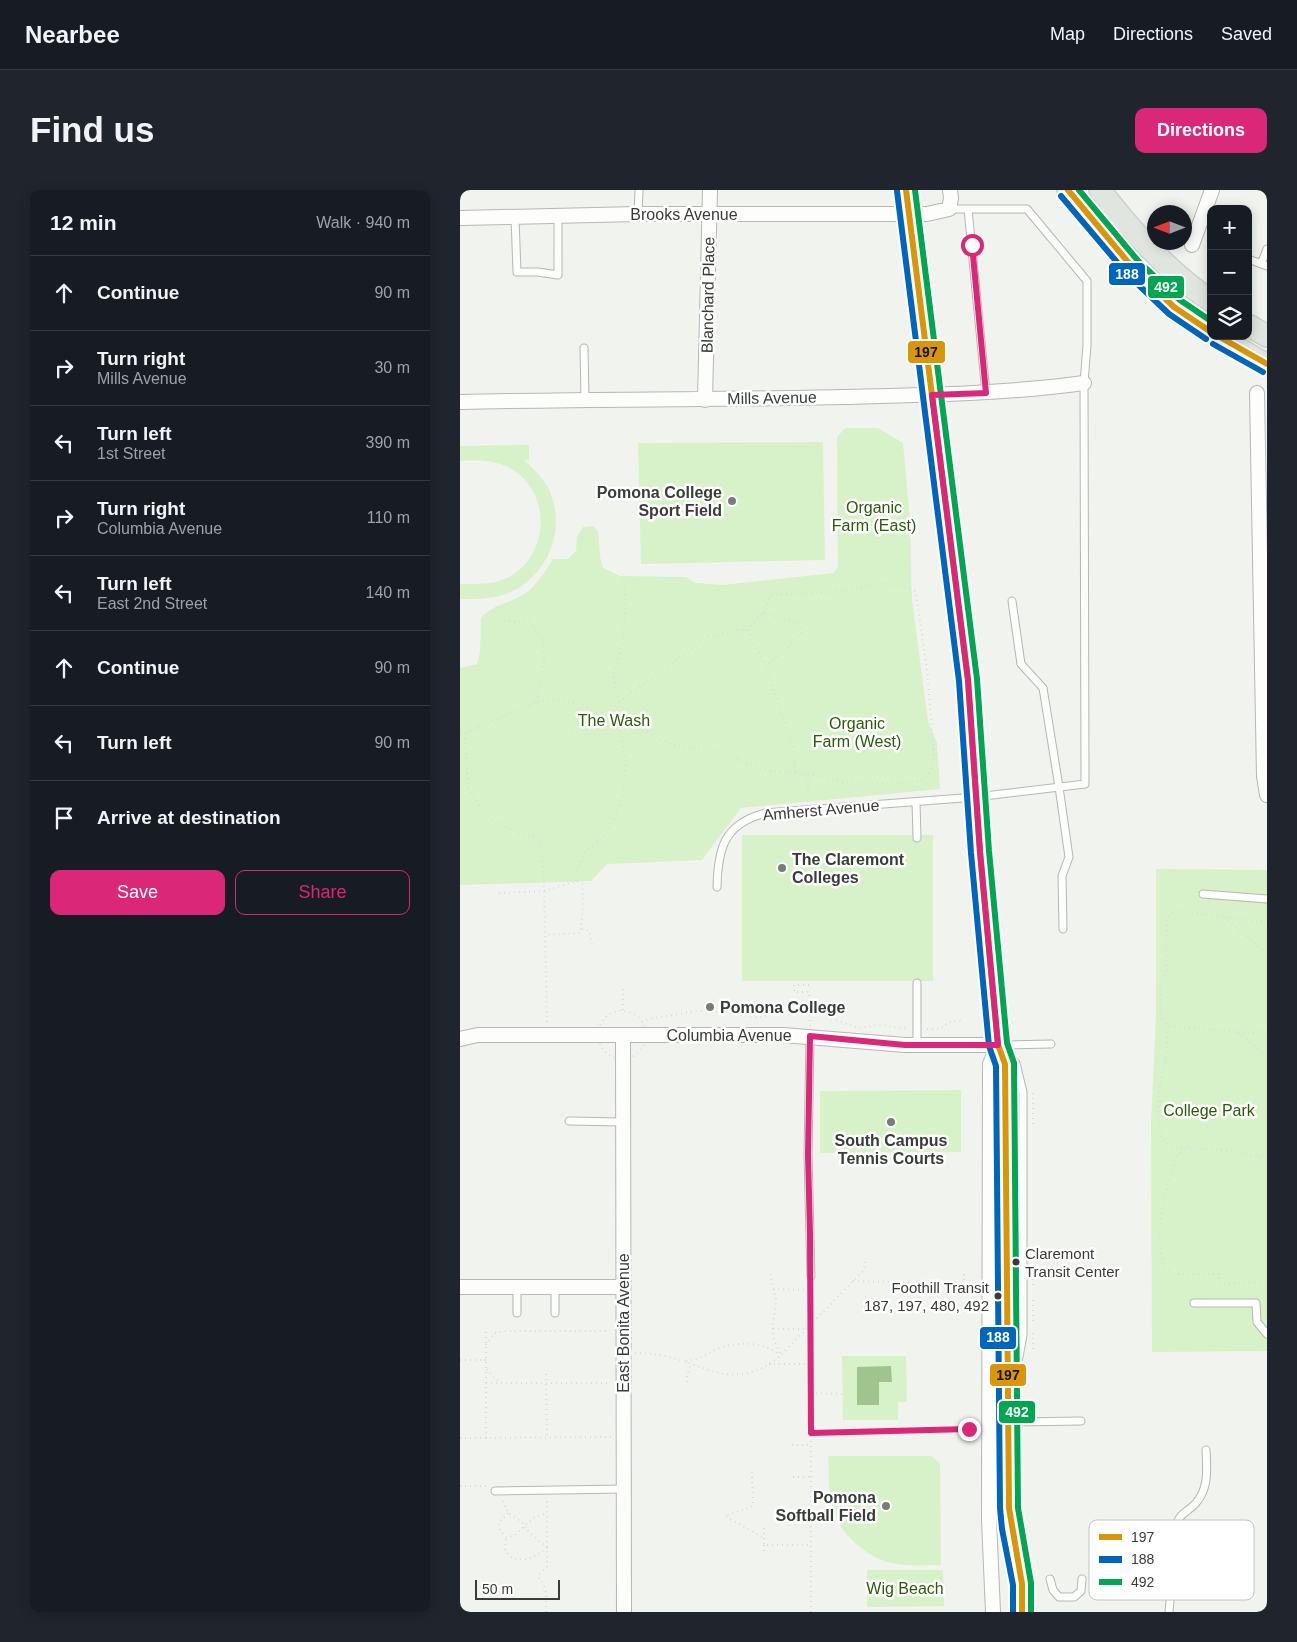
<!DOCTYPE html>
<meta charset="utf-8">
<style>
body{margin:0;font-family:Helvetica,sans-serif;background:#20242c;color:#f1f3f6}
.controls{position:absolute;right:15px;top:15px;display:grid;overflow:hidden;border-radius:10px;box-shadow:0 2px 12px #0003}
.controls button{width:45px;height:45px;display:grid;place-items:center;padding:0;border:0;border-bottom:1px solid #363941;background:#171b24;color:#f1f3f6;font:25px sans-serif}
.compass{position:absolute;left:687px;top:15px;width:45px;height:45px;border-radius:50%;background:#171b24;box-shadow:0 2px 12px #0003;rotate:270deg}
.scale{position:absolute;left:15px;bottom:12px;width:85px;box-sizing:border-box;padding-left:5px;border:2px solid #393c38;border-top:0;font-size:14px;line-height:18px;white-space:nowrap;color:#393c38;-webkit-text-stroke:4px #fff;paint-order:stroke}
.stop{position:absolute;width:15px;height:15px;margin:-11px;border:4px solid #db2777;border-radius:50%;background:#fff}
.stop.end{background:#db2777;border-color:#fff;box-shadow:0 1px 5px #0008}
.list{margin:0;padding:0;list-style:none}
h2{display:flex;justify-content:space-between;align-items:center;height:65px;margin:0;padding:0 20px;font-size:21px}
h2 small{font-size:16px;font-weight:400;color:#9ea1a6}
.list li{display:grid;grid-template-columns:32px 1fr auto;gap:15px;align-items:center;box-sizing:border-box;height:75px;padding:0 20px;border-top:1px solid #363941}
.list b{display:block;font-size:19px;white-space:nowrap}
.list p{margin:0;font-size:16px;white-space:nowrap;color:#9ea1a6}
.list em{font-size:16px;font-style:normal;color:#9ea1a6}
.actions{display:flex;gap:10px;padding:15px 20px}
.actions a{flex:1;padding:11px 0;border:1px solid #db2777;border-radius:10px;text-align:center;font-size:18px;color:#db2777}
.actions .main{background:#db2777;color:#fff}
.icon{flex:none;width:28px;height:28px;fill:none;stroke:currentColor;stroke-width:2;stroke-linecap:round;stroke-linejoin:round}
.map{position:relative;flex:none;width:807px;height:1422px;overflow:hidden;border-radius:10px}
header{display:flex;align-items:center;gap:30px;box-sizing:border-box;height:70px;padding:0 25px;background:#171b24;border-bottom:1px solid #363941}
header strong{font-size:24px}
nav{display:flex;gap:28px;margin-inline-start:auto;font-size:18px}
.intro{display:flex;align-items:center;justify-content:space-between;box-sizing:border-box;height:120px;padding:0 30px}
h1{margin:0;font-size:35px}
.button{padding:12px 22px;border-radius:10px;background:#db2777;color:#fff;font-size:18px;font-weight:700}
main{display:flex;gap:30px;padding:0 30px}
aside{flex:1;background:#171b24;border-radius:10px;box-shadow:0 2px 12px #0003}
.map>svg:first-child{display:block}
.green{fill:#d7f2c9}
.water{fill:#a0c48d}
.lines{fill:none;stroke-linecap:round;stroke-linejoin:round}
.lane-casing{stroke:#b5b8b4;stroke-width:9}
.street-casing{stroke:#b5b8b4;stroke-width:16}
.secondary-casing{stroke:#b5b8b4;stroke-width:21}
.primary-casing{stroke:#ced0cd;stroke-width:24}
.path{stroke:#dbdcda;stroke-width:2;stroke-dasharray:1 4;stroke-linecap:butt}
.lane{stroke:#fdfdfc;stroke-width:7}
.street{stroke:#fdfdfc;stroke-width:14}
.secondary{stroke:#eff0ee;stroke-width:19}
.primary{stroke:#e1e5df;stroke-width:21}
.bus-1-casing{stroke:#fff;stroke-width:10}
.bus-2-casing{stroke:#fff;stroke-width:10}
.bus-3-casing{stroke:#fff;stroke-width:10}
.bus-1{stroke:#da9608;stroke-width:6}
.bus-2{stroke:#0065bd;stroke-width:6}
.bus-3{stroke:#00a651;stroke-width:6}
.route{stroke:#db2777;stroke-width:6}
.poi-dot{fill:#797c78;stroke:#fff;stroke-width:2}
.bus-dot{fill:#393c38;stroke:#fff;stroke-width:2}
.labels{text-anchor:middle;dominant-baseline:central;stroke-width:5;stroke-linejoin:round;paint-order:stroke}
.bus-label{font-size:15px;fill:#393c38;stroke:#fff;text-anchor:start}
.street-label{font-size:16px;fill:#393c38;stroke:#fff}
.poi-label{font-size:16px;font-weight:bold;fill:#393c38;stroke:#fff;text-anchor:end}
.park-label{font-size:16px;fill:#2c5a09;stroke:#fff}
.key{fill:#fff;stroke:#c4c4c3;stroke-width:1}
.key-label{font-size:14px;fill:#393c38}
.line-badge{stroke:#fff;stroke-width:2}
.badge-label{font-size:14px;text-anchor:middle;font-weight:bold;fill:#fff}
.pale-badge-label{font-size:14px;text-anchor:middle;font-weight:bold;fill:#111}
</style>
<header>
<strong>Nearbee</strong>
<nav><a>Map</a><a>Directions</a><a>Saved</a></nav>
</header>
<div class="intro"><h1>Find us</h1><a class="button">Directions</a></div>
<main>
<aside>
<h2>12 min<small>Walk · 940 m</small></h2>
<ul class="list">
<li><svg class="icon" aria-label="ahead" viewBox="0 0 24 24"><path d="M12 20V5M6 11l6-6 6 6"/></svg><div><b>Continue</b></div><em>90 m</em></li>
<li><svg class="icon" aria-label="right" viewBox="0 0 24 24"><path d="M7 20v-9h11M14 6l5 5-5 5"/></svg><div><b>Turn right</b><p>Mills Avenue</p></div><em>30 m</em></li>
<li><svg class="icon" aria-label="left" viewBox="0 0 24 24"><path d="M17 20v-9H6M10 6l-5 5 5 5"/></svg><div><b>Turn left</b><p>1st Street</p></div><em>390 m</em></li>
<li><svg class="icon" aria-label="right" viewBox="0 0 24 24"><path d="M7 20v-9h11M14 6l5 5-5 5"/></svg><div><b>Turn right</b><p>Columbia Avenue</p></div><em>110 m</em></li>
<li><svg class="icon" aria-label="left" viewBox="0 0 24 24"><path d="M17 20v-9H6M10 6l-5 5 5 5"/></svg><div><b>Turn left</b><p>East 2nd Street</p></div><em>140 m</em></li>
<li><svg class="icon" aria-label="ahead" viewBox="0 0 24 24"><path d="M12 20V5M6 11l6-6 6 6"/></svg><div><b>Continue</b></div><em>90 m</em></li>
<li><svg class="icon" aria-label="left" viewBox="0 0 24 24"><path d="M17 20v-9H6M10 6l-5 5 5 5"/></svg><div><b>Turn left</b></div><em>90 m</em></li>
<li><svg class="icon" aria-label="arrive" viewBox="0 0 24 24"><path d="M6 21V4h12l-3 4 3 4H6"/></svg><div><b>Arrive at destination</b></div></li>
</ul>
<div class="actions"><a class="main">Save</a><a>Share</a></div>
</aside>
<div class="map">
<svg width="807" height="1422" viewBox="0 0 807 1422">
<rect width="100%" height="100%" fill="#f0f3ee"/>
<path class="green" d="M385 238H418L443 253 450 329 452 410 468 531 477 553 480 599 281 618 242 670 147 674 131 691 0 695V478L17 474 20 462 21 428C31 416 45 414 59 407 75 399 84 383 93 369H108L116 361 117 347 123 337 133 336 138 341 140 367 143 378 160 386 226 387 235 393 263 395 374 383 378 376 377 247Z
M363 252 365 370 181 374 178 253Z
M69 255V270H64C73 278 81 286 87 296 109 337 88 388 46 404 31 409 15 409 0 409V394C17 394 33 395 49 387 88 366 92 307 55 281 38 270 20 270 0 271V256Z
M282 645H473V791H282Z
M696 679 807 680V1161L692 1162 691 934 696 827Z
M501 900V962L360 963V901Z
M382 1166H446L447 1212H438V1230H383Z
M368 1266H471L480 1273 481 1375C463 1375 444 1377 427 1372 398 1362 373 1336 370 1305 368 1292 369 1279 368 1266Z
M407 1380H483L484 1416 407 1417Z"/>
<path class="water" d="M431 1176 432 1192H419V1215H397V1177Z"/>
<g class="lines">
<g class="lane-casing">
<path id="lane" d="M489 19H508L526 203
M178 24 179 0
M55 27 57 82H78L98 85V26
M788 69 807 76
M801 74 807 59
M124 158 125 209
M552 411 561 474 583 498 599 597 609 667 602 686 603 739
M456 612 457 648
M257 697C258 658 264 634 305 623L516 607 625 594 624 193 627 155V91L567 19H508
M743 704 807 709
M457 793V855
M350 846 348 965 351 1086
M539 855 591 854
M545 864 556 873 563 902V1145L559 1167 552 1188
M109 931 162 932
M734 1113H796L797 1132 807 1144
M57 1123V1097
M95 1123V1097
M549 1232 621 1231
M35 1301 164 1299
M590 1389 593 1400 599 1407H614L621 1401 622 1389
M709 1422 717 1333C721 1322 728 1322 736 1313 749 1298 747 1279 746 1260"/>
</g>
<g class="street-casing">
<path id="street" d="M0 28 178 24H467L489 19 491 8 490 0
M732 55 752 0
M797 203 804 586 807 605
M245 210 250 0
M0 212C127 209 255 210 382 207 464 205 543 204 624 193
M163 845 164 1422
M0 849 18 845H323L445 855H538
M538 855 545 874 549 1318 551 1337 562 1394V1422
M0 1097H162
M533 1422 529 1330 530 874 538 855"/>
</g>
<g class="secondary-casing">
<path id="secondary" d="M446 0 508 490 520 662 538 855"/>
</g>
<g class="primary-casing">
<path id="primary" d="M608 0 673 78 714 117 751 142
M640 0C672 42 707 81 751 111
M788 135 807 146
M758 146 798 170 807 174"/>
</g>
<path class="path" d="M303 423 311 405 372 402 424 393 444 396 454 400 456 403 467 480 474 565 471 581 463 590 444 593 395 594 348 584
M44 431 71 432 83 451 84 474 76 512
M287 440 303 423 339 434 342 439 341 445 306 476
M159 512 248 447 278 440H287L306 476 334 563 335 582
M0 541 5 543 76 512 91 510 118 513 141 524 157 528 213 555 255 561 310 581 348 584V612
M5 543 8 598 26 626 60 644 80 649 84 692 87 833
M112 544 127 537 141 524
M116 691V682L126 661 140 651 154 630 163 603 166 571 157 528 159 512 153 487 162 455 166 416 163 384
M39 703 85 701 116 691 122 694C124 699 122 739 120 743L86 745
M764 727 802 759 807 765
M807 733 722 721 712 723 707 730 706 781 700 798 701 827 708 836 778 842 800 861 807 872
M122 739 129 741 132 754
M349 795H334V802H349L350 836
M163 799V821
M138 845a24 24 0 1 1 48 0a24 24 0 1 1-48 0Z
M182 832 189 829 236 821 265 822 294 827H305L312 824 325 814 336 811 342 813 354 822 398 838 420 835 449 839
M708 837 706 866 699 899 698 926 702 949 713 957 775 961 798 967 807 971
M467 839H480L489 832 504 830
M778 842 797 843 807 838
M573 934V903
M729 957 715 967C706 1004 692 1042 705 1078L716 1084H759L760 1094 807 1092
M798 967 807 964
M573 1079V1099
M311 1084C311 1093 315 1101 316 1111 316 1117 314 1124 313 1131 311 1143 315 1154 321 1165
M393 1091 504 1094V1085H508
M351 1096V1422
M313 1099 351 1100
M573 1131V1106
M313 1139H345
M26 1142V1248
M573 1143V1163
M26 1155 35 1143 45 1141H150
M175 1163C190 1163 205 1165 220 1170 246 1178 267 1191 295 1181 305 1178 313 1171 321 1165L404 1080 406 1069
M0 1170H26
M226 1171C241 1169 247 1163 259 1158 279 1151 304 1152 320 1165
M309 1174H351
M27 1179 34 1188 42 1192
M86 1184 87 1247
M227 1192V1186L231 1173
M26 1193H151
M351 1203 382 1204
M351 1243 509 1239
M0 1248 151 1247
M332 1255H351
M292 1282 293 1316 265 1326 304 1348
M333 1287H351
M0 1296H27
M43 1311 48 1323 63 1333 67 1340 87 1358C74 1367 69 1371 53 1369L45 1361 46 1347
M331 1321H351
M48 1323 39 1332 40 1341 46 1347 54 1346 73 1328 87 1323
M304 1338V1355H350
M304 1355V1362
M86 1422C86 1409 88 1398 79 1388V1384L87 1377V1308"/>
<use href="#lane" class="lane"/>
<use href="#street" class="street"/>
<use href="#secondary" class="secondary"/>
<use href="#primary" class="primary"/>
<g class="bus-1-casing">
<path id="bus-1" d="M446 0 508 490 520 662 538 855 545 874 549 1318 562 1394V1422
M608 0 673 78 714 117 751 142
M758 146 807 174"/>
</g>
<g class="bus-2-casing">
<path id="bus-2" d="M437 1 499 491 511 663 529 856 536 876 540 1318 542 1339 553 1395V1422
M601 6 667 84 709 124 746 149
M753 154 803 182"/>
</g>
<g class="bus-3-casing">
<path id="bus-3" d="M455 0 517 489 529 661 547 853 554 873 558 1318 571 1393V1422
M619 0 679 72 720 110 751 131"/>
</g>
<use href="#bus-1" class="bus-1"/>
<use href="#bus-2" class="bus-2"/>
<use href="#bus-3" class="bus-3"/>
</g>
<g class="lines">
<path class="route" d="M509 1239 351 1243 350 1044 348 965 350 846 445 855H538L520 662 508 490 472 205 526 203 512 55"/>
</g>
<g class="poi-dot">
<circle cx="272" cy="311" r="5"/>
<circle cx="322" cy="678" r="5"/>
<circle cx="250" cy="817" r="5"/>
<circle cx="431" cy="932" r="5"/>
<circle cx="426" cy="1316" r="5"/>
</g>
<g class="bus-dot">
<circle cx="556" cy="1072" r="4.5"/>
<circle cx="538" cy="1106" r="4.5"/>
</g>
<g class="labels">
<g class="bus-label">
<text x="565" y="1063">Claremont<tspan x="565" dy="18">Transit Center</tspan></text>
<text x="529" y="1097" text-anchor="end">Foothill Transit<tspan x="529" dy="18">187, 197, 480, 492</tspan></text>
</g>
<g class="street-label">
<text x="224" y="24">Brooks Avenue</text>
<text transform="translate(248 105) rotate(-89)">Blanchard Place</text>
<text transform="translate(312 208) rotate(-1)">Mills Avenue</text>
<text transform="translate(361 620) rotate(-5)">Amherst Avenue</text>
<text x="269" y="845">Columbia Avenue</text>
<text transform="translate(163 1133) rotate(-90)">East Bonita Avenue</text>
</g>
<g class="poi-label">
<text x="262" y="302">Pomona College<tspan x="262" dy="18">Sport Field</tspan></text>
<text x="332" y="669" text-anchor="start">The Claremont<tspan x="332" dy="18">Colleges</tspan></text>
<text x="260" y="817" text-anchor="start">Pomona College</text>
<text x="431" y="950" text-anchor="middle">South Campus<tspan x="431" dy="18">Tennis Courts</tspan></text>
<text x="416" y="1307">Pomona<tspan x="416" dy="18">Softball Field</tspan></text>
</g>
<g class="park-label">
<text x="414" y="317">Organic<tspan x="414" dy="18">Farm (East)</tspan></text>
<text x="154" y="530">The Wash</text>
<text x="397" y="533">Organic<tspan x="397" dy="18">Farm (West)</tspan></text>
<text x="749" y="920">College Park</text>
<text x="445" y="1398">Wig Beach</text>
</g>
</g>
<rect x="629" y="1330" width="165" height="80" rx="8" class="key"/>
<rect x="639" y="1344" width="23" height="6" fill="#da9608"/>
<rect x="639" y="1366" width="23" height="7" fill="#0065bd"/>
<rect x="639" y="1389" width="23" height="6" fill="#00a651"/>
<g class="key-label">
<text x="671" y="1352">197</text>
<text x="671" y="1374">188</text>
<text x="671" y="1397">492</text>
</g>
<g class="line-badge">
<rect x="648" y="72" width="38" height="24" rx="5" fill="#0065bd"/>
<rect x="687" y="85" width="38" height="24" rx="5" fill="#00a651"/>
<rect x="447" y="150" width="39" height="24" rx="5" fill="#da9608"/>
<rect x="519" y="1136" width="38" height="24" rx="5" fill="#0065bd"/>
<rect x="529" y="1173" width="38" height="24" rx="5" fill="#da9608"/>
<rect x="538" y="1210" width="38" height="24" rx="5" fill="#00a651"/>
</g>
<g class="badge-label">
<text x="667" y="89">188</text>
<text x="706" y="102">492</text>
<text x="538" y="1152">188</text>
<text x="557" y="1227">492</text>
</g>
<g class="pale-badge-label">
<text x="466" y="167">197</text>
<text x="548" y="1190">197</text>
</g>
</svg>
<div class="controls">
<button>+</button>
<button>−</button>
<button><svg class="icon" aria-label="layers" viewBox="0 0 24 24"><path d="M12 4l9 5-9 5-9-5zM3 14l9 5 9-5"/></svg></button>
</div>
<svg class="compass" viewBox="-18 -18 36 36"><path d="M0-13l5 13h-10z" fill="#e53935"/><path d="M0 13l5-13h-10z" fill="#9ea1a6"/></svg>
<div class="scale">50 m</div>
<div class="stop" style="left:512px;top:55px"></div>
<div class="stop end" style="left:509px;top:1239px"></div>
</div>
</main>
